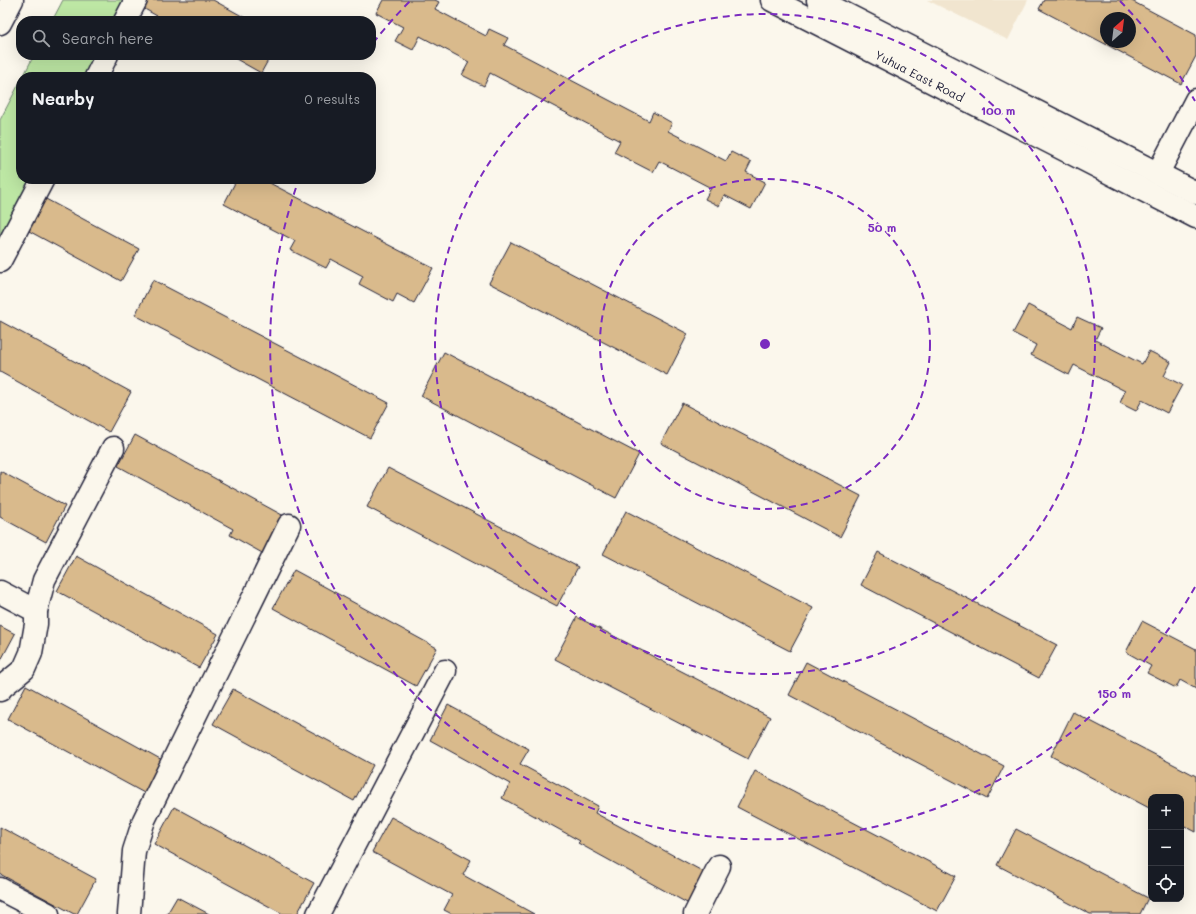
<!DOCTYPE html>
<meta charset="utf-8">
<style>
body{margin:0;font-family:Mali,sans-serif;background:#242831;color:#f1f3f6}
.controls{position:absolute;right:12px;bottom:12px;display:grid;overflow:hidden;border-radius:8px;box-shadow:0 4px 16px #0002}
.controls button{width:36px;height:36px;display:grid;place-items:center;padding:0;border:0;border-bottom:1px solid #363941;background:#171b24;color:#f1f3f6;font:20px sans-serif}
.compass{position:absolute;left:1100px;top:12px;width:36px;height:36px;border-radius:50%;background:#171b24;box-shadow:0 4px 16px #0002;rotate:28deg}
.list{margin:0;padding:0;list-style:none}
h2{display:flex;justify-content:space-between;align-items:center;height:52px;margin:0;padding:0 16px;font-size:17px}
h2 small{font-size:13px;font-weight:400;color:#9ea1a6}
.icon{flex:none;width:22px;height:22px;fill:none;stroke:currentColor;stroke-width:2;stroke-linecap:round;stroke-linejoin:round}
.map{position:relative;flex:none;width:1196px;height:914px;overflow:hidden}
.search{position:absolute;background:#171b24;box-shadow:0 4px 16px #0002;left:16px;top:16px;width:360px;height:44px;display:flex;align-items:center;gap:10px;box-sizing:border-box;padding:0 14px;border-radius:16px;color:#9ea1a6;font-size:15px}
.panel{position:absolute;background:#171b24;box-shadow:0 4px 16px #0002;left:16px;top:72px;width:360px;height:112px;border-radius:16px}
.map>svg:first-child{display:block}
.built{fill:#f1e5cf}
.green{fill:#bde7a4;stroke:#708470}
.building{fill:#d9ba8c;stroke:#22223b;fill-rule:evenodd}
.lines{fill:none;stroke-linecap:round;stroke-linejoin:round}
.minor-casing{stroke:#22223b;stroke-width:25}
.minor{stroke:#fbf7ec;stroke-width:22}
.ring{fill:none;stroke:#7b2cbf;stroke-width:2;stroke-dasharray:7 5}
.labels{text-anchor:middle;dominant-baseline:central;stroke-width:3;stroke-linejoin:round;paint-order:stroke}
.street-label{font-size:12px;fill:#22223b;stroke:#fbf7ec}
.centre{fill:#7b2cbf;stroke:#fbf7ec;stroke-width:2}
.ring-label{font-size:12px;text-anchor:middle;font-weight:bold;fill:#7b2cbf;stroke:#fbf7ec;stroke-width:3;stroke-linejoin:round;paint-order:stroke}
</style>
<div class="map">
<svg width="1196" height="914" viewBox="0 0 1196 914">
<rect width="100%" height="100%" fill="#fbf7ec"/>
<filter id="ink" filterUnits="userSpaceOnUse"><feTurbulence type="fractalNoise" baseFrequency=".025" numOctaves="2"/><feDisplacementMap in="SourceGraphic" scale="8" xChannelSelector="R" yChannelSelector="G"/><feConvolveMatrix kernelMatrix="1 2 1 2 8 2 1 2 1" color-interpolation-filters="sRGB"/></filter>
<g filter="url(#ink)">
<path class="built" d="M927 0H1028L1008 40Z"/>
<path class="green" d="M63 0H127L116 21H52Z
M34 55H98L87 77H23Z
M21 80V179H34L0 245V120Z"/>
<path class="building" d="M145 0H213L251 21H166L141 7Z
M383 0H435L439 2 435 9 486 36 489 29 508 38 504 45 649 121 653 112 672 123 668 131 726 161 731 152 751 162 746 172 765 182 751 209 724 195 719 206 705 199 711 188 659 161 653 172 614 152 620 141 490 73 484 86 462 75 469 62 420 36 413 50 395 41 403 27 376 13Z
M1044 0H1130L1196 35V56L1181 84 1039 9ZM1106 18H1130V42H1106Z
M229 55H271L261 73Z
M237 179H262L433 268 414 303 397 294 393 302 359 284 363 276 331 259 326 268 290 250 295 241 224 204Z
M44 198 139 249 121 281 27 230Z
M511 242 688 334 667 375 489 283Z
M153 280 389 403 370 438 135 315Z
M1028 305 1072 328 1077 317 1101 328 1095 340 1142 364 1149 351 1171 362 1164 376 1182 385 1167 413 1142 400 1136 411 1120 403 1125 391 1074 365 1069 375 1031 355 1036 345 1013 333Z
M0 321 131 392 109 432 0 372Z
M444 352 639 454 616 498 421 396Z
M682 403 861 496 840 537 661 443Z
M135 435 284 516 264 554 230 535 233 529 118 466Z
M388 468 578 567 557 606 367 507Z
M0 471 65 506 46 542 0 517Z
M626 511 813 608 790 651 603 554Z
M878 552 1057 645 1039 678 861 585Z
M76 556 218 634 199 668 57 591Z
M294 570 437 648 416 686 273 608Z
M577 617 770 717 748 759 555 659Z
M1142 621 1196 649V689L1180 680 1176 688 1147 673 1151 666 1126 652Z
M0 626 15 634 0 662Z
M806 662 1004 766 987 799 789 695Z
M26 685 164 761 146 794 8 719Z
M233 689 373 765 354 801 213 724Z
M448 705 529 749 520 764 598 806 595 813 715 878 698 909 578 843 580 841 502 798 510 784 430 740Z
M1073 712 1196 776V832L1181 824V797H1151V809L1051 756Z
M755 771 956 876 937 911 737 807Z
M174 807 314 883 297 914H283L154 844Z
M391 817 471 860 463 875 534 914H452L444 910 452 895 372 852Z
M0 827 96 879 77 914H74L0 874Z
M1016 829 1148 898 1140 914H1090L997 865Z
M177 897 209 914H167Z"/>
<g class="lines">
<g class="minor-casing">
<g id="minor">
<path id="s1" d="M772 0 1196 217"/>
<path d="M818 0 1196 193"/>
<path d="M125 21 136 0"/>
<path d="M0 23 12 0"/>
<path d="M96 77 107 55"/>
<path d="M1158 173 1196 100"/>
<path d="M0 261 43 179"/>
<path d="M0 592 36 611"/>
<path d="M0 690 2 687 24 669 31 653 36 624V611L44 580 113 448"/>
<path d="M0 889 48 914"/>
<path d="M129 914 134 851 144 820 289 525"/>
<path d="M318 914 445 671"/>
<path d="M695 914 719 866"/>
</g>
</g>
<use href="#minor" class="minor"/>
</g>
</g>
<g class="ring">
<circle cx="765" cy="344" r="165"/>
<circle cx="765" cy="344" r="330"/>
<path d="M1195 587A494 494 0 0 1 299 179M373 43A494 494 0 0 1 410 1M1120 1A494 494 0 0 1 1195 101"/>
</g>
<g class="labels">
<g class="street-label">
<text stroke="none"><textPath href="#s1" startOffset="166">Yuhua East Road</textPath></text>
</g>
</g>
<circle cx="765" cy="344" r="6" class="centre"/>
<g class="ring-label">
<text x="998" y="115">100 m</text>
<text x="882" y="232">50 m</text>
<text x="1114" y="698">150 m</text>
</g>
</svg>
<div class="controls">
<button>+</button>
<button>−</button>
<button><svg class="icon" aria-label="locate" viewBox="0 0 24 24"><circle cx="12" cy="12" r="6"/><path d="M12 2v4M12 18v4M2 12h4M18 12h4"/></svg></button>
</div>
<svg class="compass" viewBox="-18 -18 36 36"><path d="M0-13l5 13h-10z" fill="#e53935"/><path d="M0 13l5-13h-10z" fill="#9ea1a6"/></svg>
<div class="search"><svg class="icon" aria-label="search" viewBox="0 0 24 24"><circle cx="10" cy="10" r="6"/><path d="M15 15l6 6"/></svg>Search here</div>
<section class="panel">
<h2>Nearby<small>0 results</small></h2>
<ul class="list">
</ul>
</section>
</div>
